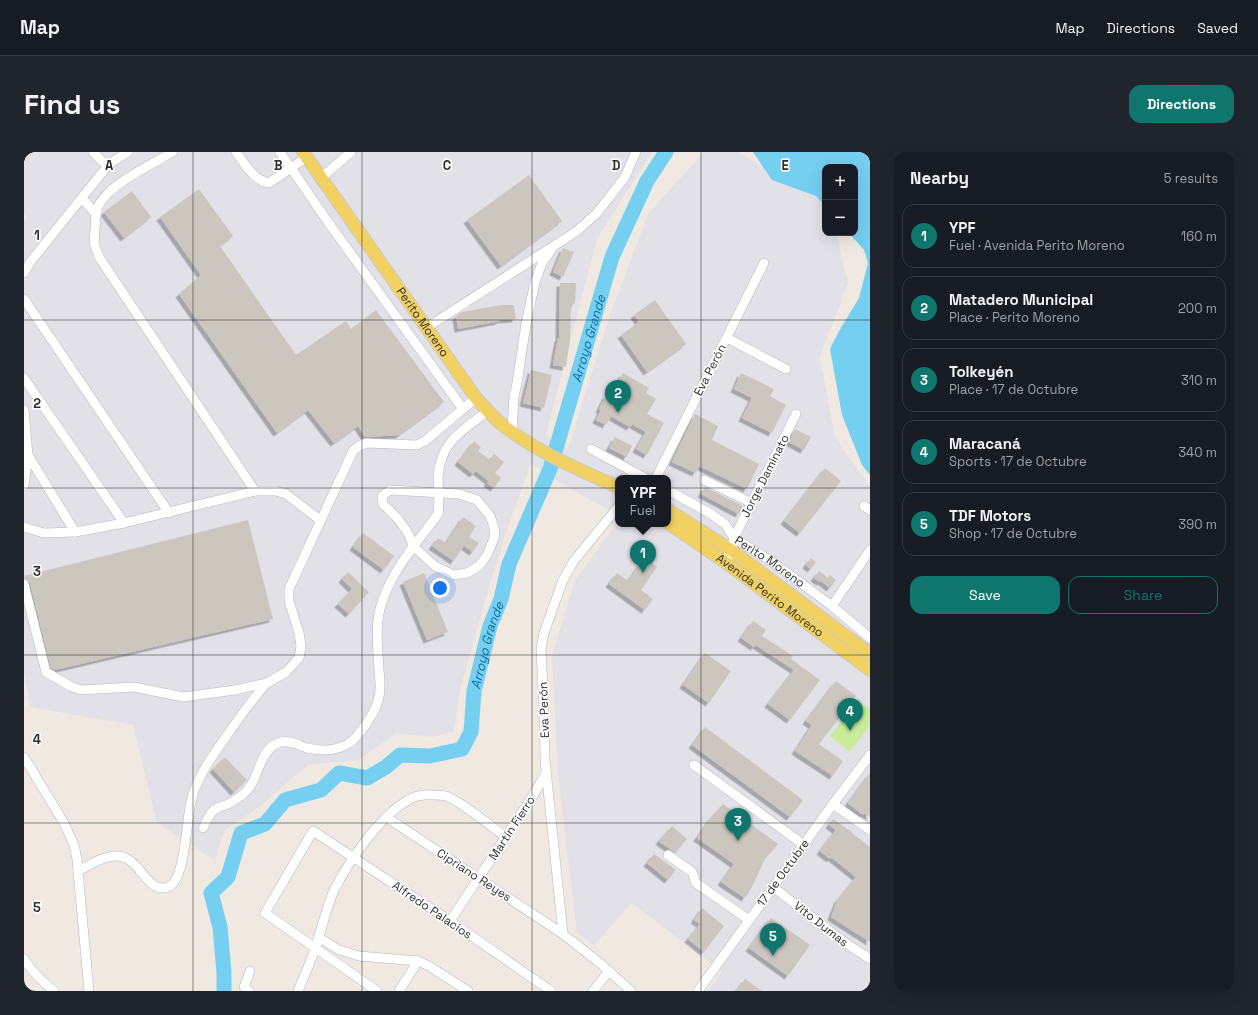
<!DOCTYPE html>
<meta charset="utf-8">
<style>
body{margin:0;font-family:"Space Grotesk",sans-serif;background:#20242c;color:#f1f3f6}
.controls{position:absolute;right:12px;top:12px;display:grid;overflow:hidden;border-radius:8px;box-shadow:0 4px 16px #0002}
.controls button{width:36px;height:36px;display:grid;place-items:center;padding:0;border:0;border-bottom:1px solid #363941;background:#171b24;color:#f1f3f6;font:20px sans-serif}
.you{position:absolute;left:416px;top:436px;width:14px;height:14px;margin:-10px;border:3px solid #fff;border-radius:50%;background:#1a73e8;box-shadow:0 0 0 6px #1a73e833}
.badge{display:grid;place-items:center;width:26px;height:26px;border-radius:50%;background:#0f766e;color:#fff;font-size:13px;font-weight:700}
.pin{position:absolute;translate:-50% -33px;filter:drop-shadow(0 1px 2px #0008)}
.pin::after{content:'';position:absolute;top:21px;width:14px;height:12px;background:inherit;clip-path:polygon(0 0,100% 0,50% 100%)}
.popup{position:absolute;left:591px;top:323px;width:56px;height:52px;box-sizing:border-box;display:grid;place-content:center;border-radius:8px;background:#171b24;filter:drop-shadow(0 1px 3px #0005);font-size:13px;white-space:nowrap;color:#9ea1a6}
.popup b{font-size:15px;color:#f1f3f6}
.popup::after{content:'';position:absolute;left:50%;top:100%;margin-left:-8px;border:8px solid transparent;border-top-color:#171b24}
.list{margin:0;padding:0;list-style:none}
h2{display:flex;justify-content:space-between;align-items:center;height:52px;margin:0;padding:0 16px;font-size:17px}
h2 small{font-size:13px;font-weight:400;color:#9ea1a6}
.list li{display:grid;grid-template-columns:26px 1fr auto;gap:12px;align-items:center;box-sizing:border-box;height:64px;margin:0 8px 8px;padding:0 8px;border:1px solid #363941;border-radius:12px}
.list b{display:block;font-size:15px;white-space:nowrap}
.list p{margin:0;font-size:13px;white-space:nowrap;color:#9ea1a6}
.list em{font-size:13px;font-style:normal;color:#9ea1a6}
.actions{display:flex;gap:8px;padding:12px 16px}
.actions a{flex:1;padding:9px 0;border:1px solid #0f766e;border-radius:12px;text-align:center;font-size:14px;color:#0f766e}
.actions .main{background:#0f766e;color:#fff}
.map{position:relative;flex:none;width:846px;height:839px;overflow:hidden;border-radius:12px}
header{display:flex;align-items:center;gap:24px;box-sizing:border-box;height:56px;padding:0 20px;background:#171b24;border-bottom:1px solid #363941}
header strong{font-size:19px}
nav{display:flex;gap:22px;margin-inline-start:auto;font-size:14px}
.intro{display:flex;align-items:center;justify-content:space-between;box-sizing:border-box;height:96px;padding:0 24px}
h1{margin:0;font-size:28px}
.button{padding:10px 18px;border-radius:12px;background:#0f766e;color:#fff;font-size:14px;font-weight:700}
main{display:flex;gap:24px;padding:0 24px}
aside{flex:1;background:#171b24;border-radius:12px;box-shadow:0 4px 16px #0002}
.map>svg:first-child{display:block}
.industrial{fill:#e3e1e8}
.pitch{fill:#c9ec9a}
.water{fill:#75cff0}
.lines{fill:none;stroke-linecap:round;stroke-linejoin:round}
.river{stroke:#75cff0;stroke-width:15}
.building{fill:#cbc7bf;filter:url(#shadow)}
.minor-casing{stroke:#b4b7c1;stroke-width:10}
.major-casing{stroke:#c9c9c9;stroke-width:14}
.minor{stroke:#fff;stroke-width:9}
.major{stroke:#f2d163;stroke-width:12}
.grid{fill:none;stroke:#2e2e2e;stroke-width:1;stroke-opacity:0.55}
.labels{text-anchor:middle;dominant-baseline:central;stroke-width:3;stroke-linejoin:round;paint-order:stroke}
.street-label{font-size:12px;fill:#2e2e2e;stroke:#fff}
.water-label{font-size:13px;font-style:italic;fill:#0d6fa3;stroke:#fff}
.grid-label{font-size:13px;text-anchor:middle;font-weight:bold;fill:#2e2e2e;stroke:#fff;stroke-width:3;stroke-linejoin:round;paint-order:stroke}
</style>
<header>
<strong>Map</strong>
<nav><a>Map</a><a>Directions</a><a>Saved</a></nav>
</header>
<div class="intro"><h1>Find us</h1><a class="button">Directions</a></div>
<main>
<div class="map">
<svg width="846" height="839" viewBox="0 0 846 839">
<defs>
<filter id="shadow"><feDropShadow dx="-3.5" dy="3.5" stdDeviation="0" flood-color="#0004"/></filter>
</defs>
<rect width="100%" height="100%" fill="#efe9e1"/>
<path class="industrial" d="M0 0H628L573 87 522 282 544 297 586 163 624 62 680 0H714L801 51V81H812L824 131 796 205 811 285 846 335V839H684L698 820 608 751 570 793 553 781 534 623 528 504 551 428 594 369V372H644V326H594V363L538 332 507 311 483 377 462 445 436 538 430 579 409 585 373 581 334 608 284 613 236 654 200 679 191 708 133 671 109 573 6 555 0 520V70L3 65 0 60Z"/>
<path class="pitch" d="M834 548 846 557V573L826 600 806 584Z"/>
<path class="water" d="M729 0H846V323L838 313 818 263 806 197 815 179 835 146 844 111 840 98 825 81H831V15H801V54L792 44 748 28Z"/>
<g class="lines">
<path class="river" id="s1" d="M200 839V821L196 775 187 741 204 725 217 681 241 672 261 648 297 638 315 621 343 626 362 615 376 603 406 604 438 597 447 580 450 539 466 474 477 447 485 412 526 317 588 105 623 29 642 0"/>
</g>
<path class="building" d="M505 23 538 69 477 114 443 68Z
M175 37 209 84 196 94 272 203 322 169 327 177 352 158 420 250 375 283 341 285 334 274 310 291 284 258 253 281 155 142 177 123 136 65Z
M108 39 127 65 100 86 80 60Z
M539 96 550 100 539 125 529 120Z
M536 131H552L551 152H547L546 188 542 215 529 213 534 186H535Z
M631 148 662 192 623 220 597 183 615 170 610 163Z
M477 153H490L492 167 475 168 476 169 434 177 432 164 438 160Z
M507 218 528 223 520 256 499 251Z
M599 221 625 236 622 241 632 247 623 262 640 271 623 303 612 297 622 280 608 272 606 275 587 264 582 273 572 268 577 258 575 257 582 243 589 247 597 233 593 231Z
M717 221 750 237 746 244 762 253 748 281 718 266 728 246 710 237Z
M671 262 694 274 688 288 735 312 723 337 675 314 672 321 648 310Z
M771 277 787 285 780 298 765 290Z
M591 285 608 294 603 305 585 296Z
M450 289 457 295 454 299 466 308 470 302 480 310 471 321 477 326 470 336 463 331 465 329 452 319 449 322 434 310Z
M801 316 817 329 776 381 760 369Z
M681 335 719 354 715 362 677 342Z
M439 365 452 374 445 385 455 391 449 400 440 394 430 409 408 394 414 386 422 391Z
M224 368 249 467 31 518 27 516 6 431 0 424Z
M339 381 370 404 360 418 329 395Z
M620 406 633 415 617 438 629 447 621 458 585 432 593 421 604 429Z
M787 406 792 410 787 417 782 413Z
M795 419 804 426 806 423 812 428 806 436 797 429 796 430 790 426Z
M324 420 345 440 325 462 314 452 328 437 318 427Z
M400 421 424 480 403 488 379 430Z
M729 469 742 478 738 484 769 504 767 507 796 528 766 568 744 552 770 518 732 493 730 495 717 486Z
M681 501 707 519 685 551 659 533Z
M812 529 832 544 795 592 819 609 809 624 771 599 788 573 782 569Z
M681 575 779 648 766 665 668 593Z
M201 605 223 628 210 640 189 617Z
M846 621V665L840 661 839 663 824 651Z
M699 652 754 692 741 707 727 737 721 746 697 730 710 712 673 686 685 668Z
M809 667 828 680V681L846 695V790L807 765 813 749 832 725 807 705 806 707 796 699 812 678 805 673Z
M648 674 663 687 651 701 635 689Z
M630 702 652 718 644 728 623 711Z
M678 756 700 774 680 800 664 787 676 772 670 768Z
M747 766 786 793 764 824 725 796Z
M721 827 738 839H712Z"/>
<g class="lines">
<g class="minor-casing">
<g id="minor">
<path d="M69 0 78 9 85 12 104 0"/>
<path d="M212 0C221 12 229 28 245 31L283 5"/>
<path d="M256 0 304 70 439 257"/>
<path d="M297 26 327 0"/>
<path d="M58 46 72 62 70 91 75 105 231 339"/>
<path d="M72 62C75 36 127 13 149 0"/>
<path d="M0 121 7 109 85 12"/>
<path d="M0 147 145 361"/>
<path d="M402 176 553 79 573 61 601 25 612 0"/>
<path d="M703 186 762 217"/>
<path d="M0 226 100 371"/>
<path d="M0 258 4 303 0 334"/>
<path d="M488 280 490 244 493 231 502 172 511 130 518 111 527 98"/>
<path d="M567 297 621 326"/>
<path d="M4 303 51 380"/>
<path d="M632 326 740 111"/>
<path d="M680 328 728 351"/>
<path d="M366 338 435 342 453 348 466 364 470 375 471 384 463 403 455 414 443 421 429 423 411 414 390 395 384 381 374 367 359 352 358 344Z"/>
<path id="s2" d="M644 338 687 362 701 372 710 386 747 409 808 454 846 486"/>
<path d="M840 354 846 358"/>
<path d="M0 375 20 381 51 380 100 371 231 339H252L262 342 296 368"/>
<path d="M701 410 707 398 710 386 772 262"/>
<path d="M0 432 22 520 46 534 56 538 110 535 159 545 211 538 243 531 262 520 275 506 277 494 275 481 265 449V437L329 299 335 294 342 291 393 293 401 289 452 246"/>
<path d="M808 454 846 398"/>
<path d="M0 605 40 671 50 693 53 707 54 719"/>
<path d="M670 613 780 693"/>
<path d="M809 652 846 678"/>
<path d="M362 665 539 782 577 812 607 839"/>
<path d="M179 676C182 671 185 662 190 658 193 655 200 654 204 652 210 649 221 642 225 636 236 622 236 595 257 590 266 588 274 593 283 596 300 600 321 599 333 584 342 573 352 559 355 545 357 536 356 526 355 518 354 497 351 477 356 457 365 421 393 391 414 362 416 350 414 337 414 325 416 290 439 278 464 259"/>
<path d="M644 703 668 720 672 731 725 768"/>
<path d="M749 735 820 790 846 807"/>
<path d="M426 769 510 642 522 621"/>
<path d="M539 782 521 608 520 558 517 497 520 481 539 428 549 410 594 355"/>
<path d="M294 785 315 798 335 804 394 809 405 814 444 839"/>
<path d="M0 807C8 820 18 829 30 839"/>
<path d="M65 839 54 719C66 713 79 704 93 704 116 704 123 743 144 735 162 728 162 668 167 650 173 623 191 601 206 579 218 562 229 546 243 531"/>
<path d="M225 839 220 835 226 819"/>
<path d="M274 839C280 825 286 811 291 797 298 777 302 755 311 736 326 708 354 667 381 650 389 644 400 642 410 643 414 643 418 643 422 644 440 651 466 674 482 685"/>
<path d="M353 839 241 761 289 679 426 769 527 839"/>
<path d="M375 839 394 809"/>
<path d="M569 839 585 819"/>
<path d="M674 839 809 652 846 603"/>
</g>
</g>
<g class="major-casing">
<g id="major">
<path id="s3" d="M279 0 452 246C460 255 467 263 476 271 511 299 553 317 594 335"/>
<path d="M644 358 707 398 846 502"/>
<path id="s4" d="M644 371 701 410 846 518"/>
</g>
</g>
<use href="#minor" class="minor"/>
<use href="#major" class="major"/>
</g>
<path class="grid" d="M169 0V839M338 0V839M508 0V839M677 0V839M0 168H846M0 336H846M0 503H846M0 671H846"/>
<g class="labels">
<g class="street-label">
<text stroke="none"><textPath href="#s3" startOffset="208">Perito Moreno</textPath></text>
<text transform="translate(686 218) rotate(-63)">Eva Perón</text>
<text transform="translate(741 324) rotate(-63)">Jorge Daminato</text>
<text stroke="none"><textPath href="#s2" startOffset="126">Perito Moreno</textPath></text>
<text stroke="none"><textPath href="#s4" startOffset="125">Avenida Perito Moreno</textPath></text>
<text transform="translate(520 558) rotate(-92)">Eva Perón</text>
<text transform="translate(488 676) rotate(-57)">Martín Fierro</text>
<text transform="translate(759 721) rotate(-54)">17 de Octubre</text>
<text transform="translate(450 723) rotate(33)">Cipriano Reyes</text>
<text transform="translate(408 758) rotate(34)">Alfredo Palacios</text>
<text transform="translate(797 772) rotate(38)">Vito Dumas</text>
</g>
<g class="water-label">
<text stroke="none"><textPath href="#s1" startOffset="851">Arroyo Grande</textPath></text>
<text stroke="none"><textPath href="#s1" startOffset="527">Arroyo Grande</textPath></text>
</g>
</g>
<g class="grid-label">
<text x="85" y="18">A</text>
<text x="254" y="18">B</text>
<text x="423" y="18">C</text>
<text x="592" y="18">D</text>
<text x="761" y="18">E</text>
<text x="13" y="88">1</text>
<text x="13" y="256">2</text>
<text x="13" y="424">3</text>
<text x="13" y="592">4</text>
<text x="13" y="760">5</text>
</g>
</svg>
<div class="controls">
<button>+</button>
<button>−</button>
</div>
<div class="you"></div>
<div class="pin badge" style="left:619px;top:421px">1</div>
<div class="popup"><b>YPF</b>Fuel</div>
<div class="pin badge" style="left:594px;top:261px">2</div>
<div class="pin badge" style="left:714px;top:689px">3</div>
<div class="pin badge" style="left:826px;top:579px">4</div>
<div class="pin badge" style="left:749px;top:804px">5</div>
</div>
<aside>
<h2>Nearby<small>5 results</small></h2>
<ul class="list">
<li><span class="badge">1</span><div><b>YPF</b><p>Fuel · Avenida Perito Moreno</p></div><em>160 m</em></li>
<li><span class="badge">2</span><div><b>Matadero Municipal</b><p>Place · Perito Moreno</p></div><em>200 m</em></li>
<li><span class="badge">3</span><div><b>Tolkeyén</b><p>Place · 17 de Octubre</p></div><em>310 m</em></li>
<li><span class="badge">4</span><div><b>Maracaná</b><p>Sports · 17 de Octubre</p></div><em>340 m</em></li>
<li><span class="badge">5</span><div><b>TDF Motors</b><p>Shop · 17 de Octubre</p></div><em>390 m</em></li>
</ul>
<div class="actions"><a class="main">Save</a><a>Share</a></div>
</aside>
</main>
